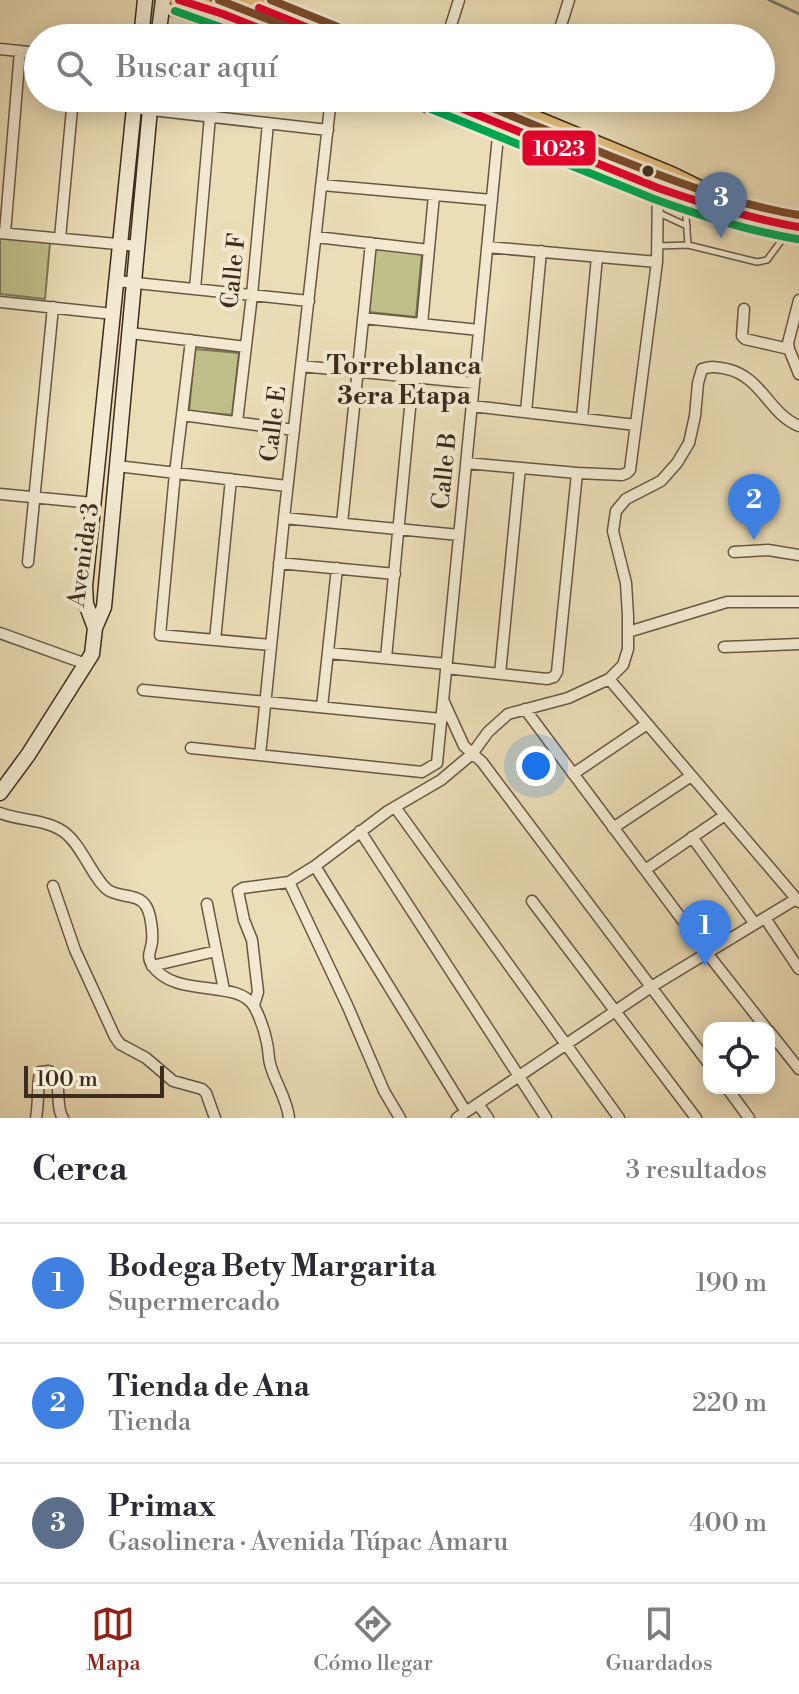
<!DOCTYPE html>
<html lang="es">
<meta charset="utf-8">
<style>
body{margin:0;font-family:"Libre Bodoni",serif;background:#f7f7f7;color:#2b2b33}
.controls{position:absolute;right:24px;bottom:24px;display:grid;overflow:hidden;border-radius:16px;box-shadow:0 4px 20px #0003}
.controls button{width:72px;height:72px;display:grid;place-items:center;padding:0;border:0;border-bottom:2px solid #e1e1e2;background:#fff;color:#2b2b33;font:40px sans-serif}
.scale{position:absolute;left:24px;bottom:20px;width:140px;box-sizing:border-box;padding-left:8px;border:4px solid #3b2c1e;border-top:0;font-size:22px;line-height:28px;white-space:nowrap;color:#3b2c1e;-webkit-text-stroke:6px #f2e9d0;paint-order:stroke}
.you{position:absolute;left:536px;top:766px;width:28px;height:28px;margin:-20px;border:6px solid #fff;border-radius:50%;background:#1a73e8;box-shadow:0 0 0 12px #1a73e833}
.badge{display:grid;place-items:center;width:52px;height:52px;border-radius:50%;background:#8f2418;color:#fff;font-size:26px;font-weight:700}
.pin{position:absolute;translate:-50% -66px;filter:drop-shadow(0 2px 4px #0008)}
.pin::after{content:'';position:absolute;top:42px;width:28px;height:24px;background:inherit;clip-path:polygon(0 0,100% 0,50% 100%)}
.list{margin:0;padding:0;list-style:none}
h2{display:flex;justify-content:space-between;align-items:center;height:104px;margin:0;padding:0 32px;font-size:34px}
h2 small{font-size:26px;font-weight:400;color:#7c7c81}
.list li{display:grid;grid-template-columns:52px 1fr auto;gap:24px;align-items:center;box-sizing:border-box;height:120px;padding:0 32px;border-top:2px solid #e1e1e2}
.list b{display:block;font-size:30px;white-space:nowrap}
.list p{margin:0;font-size:26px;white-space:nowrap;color:#7c7c81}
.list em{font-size:26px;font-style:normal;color:#7c7c81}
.icon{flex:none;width:44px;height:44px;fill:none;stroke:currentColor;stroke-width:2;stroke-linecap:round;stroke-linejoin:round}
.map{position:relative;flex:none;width:799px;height:1118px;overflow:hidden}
.search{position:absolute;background:#fff;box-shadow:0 4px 20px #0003;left:24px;right:24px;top:24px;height:88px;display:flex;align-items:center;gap:20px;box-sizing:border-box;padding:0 28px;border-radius:44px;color:#7c7c81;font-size:30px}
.sheet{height:464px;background:#fff}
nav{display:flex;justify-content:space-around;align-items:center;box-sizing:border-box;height:112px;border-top:2px solid #e1e1e2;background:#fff;font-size:22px;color:#7c7c81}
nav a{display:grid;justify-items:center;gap:4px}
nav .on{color:#8f2418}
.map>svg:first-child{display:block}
.green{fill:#bebf89;stroke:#7c7654;stroke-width:2}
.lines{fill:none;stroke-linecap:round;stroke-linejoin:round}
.stream{stroke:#76817b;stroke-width:3}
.lane-casing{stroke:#675844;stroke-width:8}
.street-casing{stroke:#675844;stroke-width:13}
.secondary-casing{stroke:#3b2c1e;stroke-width:17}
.highway-casing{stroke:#3b2c1e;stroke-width:21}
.lane{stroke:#f2e9d0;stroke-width:5}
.street{stroke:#f2e9d0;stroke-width:10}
.secondary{stroke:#f2e9d0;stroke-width:14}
.highway{stroke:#e6be7b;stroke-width:18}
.bus-1-casing{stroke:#f2e9d0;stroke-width:14}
.bus-2-casing{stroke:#f2e9d0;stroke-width:14}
.bus-3-casing{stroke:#f2e9d0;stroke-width:14}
.bus-1{stroke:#e4002b;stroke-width:8}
.bus-2{stroke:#00a651;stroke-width:8}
.bus-3{stroke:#7a4b2a;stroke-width:8}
.bus-dot{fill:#3b2c1e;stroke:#f2e9d0;stroke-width:3}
.labels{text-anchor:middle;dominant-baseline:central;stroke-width:8;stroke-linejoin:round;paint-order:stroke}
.street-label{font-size:24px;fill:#3b2c1e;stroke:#f2e9d0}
.neighbourhood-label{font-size:26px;font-weight:bold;fill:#3b2c1e;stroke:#f2e9d0}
.line-badge{stroke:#f2e9d0;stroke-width:3}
.badge-label{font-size:22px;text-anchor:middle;font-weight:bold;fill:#fff}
</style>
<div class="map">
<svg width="799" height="1118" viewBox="0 0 799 1118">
<rect width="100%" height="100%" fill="#ebddb6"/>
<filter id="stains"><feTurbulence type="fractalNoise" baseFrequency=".0025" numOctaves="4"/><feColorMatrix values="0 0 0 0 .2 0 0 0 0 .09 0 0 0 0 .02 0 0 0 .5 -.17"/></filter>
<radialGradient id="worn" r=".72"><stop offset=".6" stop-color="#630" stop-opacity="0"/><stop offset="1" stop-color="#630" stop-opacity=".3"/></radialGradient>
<path class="green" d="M0 236 50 243 45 299 0 294Z
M375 249 422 253 416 317 369 312Z
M195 349 239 353 232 415 189 411Z"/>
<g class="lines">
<path class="stream" d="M769 0 799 14"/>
<g class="lane-casing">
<path id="lane" d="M685 202 688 245 757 262 767 260 790 229
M659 213 687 226
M658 246 688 245"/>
</g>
<g class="street-casing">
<path id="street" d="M162 7 254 38
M447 38 459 0
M557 38 569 0
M0 49 38 53
M404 98 658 200
M134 108 328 130
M322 185 492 200
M0 233 138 246
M5 233 20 51
M316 237 429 250
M60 238 73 98
M487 247 657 262
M117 281 309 301
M195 289 210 116
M799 300 788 343 789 349 799 374
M0 302 113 314
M744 309 742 336 745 339 789 349
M363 318 479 330
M422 324 434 195
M130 333 246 347
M191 340 175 473 160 635 271 645
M301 366 474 383
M472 406 636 425
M526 412 541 251
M182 415 294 430
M582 418 597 257
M237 422 252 295 268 123
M466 463 577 473 622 475 627 473 630 470 657 262 658 184
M117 466 287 486
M0 494 93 503
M284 518 459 535
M342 523 371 243
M734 552 768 550 799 555
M28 562 53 307
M279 563 395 574
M628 632 727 602H799
M0 633 86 664
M215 640 231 479
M724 647 799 644
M328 653 447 664
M386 658 413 377
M446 668 547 679 554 677 557 672 577 473
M500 674 520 468
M609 679 799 902
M143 690 442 719
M444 702 464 746 482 762 709 1064
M322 707 337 568
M525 709 707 953 766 1028
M191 748 422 772 437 763 498 136
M260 755 284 518 331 98
M573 774 647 724
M395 807 619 1118
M0 813C20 821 46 819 64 832 82 845 93 879 108 890 119 898 138 893 146 906 151 914 153 933 152 942 151 951 146 956 152 965 175 1000 239 977 255 1008 260 1018 265 1032 267 1043 269 1051 268 1059 271 1067 276 1084 287 1099 289 1118
M613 828 691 776
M360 831 546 1118
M692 837 755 924
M315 866 466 1112
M645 870 725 815
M289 882 348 1007 384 1091 400 1118
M53 886 75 950 115 1037 120 1044 146 1058 173 1081 202 1089 206 1093 215 1118
M532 901 696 1118
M207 904 224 990
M765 918 799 969
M152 966 216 951
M254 1005 258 992 252 940 244 920 238 891 243 888 289 882 315 866 388 811 441 780 472 754 488 732 508 714 568 698 609 679 623 665 628 649V616L626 583 613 531 616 511 626 499 661 481 677 463 689 443 695 416 698 383 702 369C712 366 717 367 727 369 762 377 769 414 799 426
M769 1031 799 1069
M727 1088 749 1118
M478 1104 488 1118
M36 1118C39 1102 37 1087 40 1072L49 1071 57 1078C59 1089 57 1111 63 1118
M457 1118 651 987 796 899"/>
</g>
<g class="secondary-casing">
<path id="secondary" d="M141 38 145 0
M158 38 163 0
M95 628 86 604 85 586 135 98
M0 793 28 755 92 654 95 628 104 607 151 98"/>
</g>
<g class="highway-casing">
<path id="highway" d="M179 0 223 14 284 38
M239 0 333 38
M436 98 658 188 695 201 774 223 799 227
M482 98 671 176 714 197"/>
</g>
<use href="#lane" class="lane"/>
<use href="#street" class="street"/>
<use href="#secondary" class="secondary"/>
<use href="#highway" class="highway"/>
<g class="bus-1-casing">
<path id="bus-1" d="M179 0 223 14 284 38
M259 8 333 38
M436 98 658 188C704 204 751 219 799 227"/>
</g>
<g class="bus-2-casing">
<path id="bus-2" d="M175 11 251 38
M431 109 654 199C701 216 748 231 797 239"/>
</g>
<g class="bus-3-casing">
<path id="bus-3" d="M219 0 288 27
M271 0 338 27
M468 98C514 117 559 135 605 154 668 179 732 204 799 215"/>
</g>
<use href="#bus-1" class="bus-1"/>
<use href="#bus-2" class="bus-2"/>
<use href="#bus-3" class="bus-3"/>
</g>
<circle class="bus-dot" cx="648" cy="171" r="7"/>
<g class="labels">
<g class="street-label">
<text transform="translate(234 271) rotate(-84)">Calle F</text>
<text transform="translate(274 424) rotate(-83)">Calle E</text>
<text transform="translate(445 471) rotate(-84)">Calle B</text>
<text transform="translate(84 555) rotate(-82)">Avenida 3</text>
</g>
<g class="neighbourhood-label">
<text x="404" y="366">Torreblanca<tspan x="404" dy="30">3era Etapa</tspan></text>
</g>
</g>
<rect class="line-badge" x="521" y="129" width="76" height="38" rx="8" fill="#e4002b"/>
<g class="badge-label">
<text x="559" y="156">1023</text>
</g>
<rect width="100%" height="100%" filter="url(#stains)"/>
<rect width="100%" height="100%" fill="url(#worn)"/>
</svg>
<div class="controls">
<button><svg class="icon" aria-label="locate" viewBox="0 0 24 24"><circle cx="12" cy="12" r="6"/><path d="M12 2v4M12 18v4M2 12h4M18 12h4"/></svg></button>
</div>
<div class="scale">100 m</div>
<div class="you"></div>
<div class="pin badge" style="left:705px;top:966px;background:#3f7fe0">1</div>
<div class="pin badge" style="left:754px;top:540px;background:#3f7fe0">2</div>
<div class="pin badge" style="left:721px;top:238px;background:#5c6f8a">3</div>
<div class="search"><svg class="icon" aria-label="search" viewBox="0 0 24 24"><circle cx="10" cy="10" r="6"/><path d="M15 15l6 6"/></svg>Buscar aquí</div>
</div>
<section class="sheet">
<h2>Cerca<small>3 resultados</small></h2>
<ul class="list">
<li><span class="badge" style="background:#3f7fe0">1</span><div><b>Bodega Bety Margarita</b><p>Supermercado</p></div><em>190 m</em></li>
<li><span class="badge" style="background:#3f7fe0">2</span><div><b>Tienda de Ana</b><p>Tienda</p></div><em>220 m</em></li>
<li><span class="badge" style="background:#5c6f8a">3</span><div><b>Primax</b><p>Gasolinera · Avenida Túpac Amaru</p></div><em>400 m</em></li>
</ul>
</section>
<nav>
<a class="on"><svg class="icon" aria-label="map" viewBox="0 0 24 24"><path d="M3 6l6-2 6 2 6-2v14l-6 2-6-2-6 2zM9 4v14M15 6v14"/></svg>Mapa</a>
<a><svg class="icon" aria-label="directions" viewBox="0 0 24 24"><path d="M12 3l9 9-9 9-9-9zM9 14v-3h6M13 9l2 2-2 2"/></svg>Cómo llegar</a>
<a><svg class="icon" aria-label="saved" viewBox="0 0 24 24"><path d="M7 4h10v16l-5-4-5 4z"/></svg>Guardados</a>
</nav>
